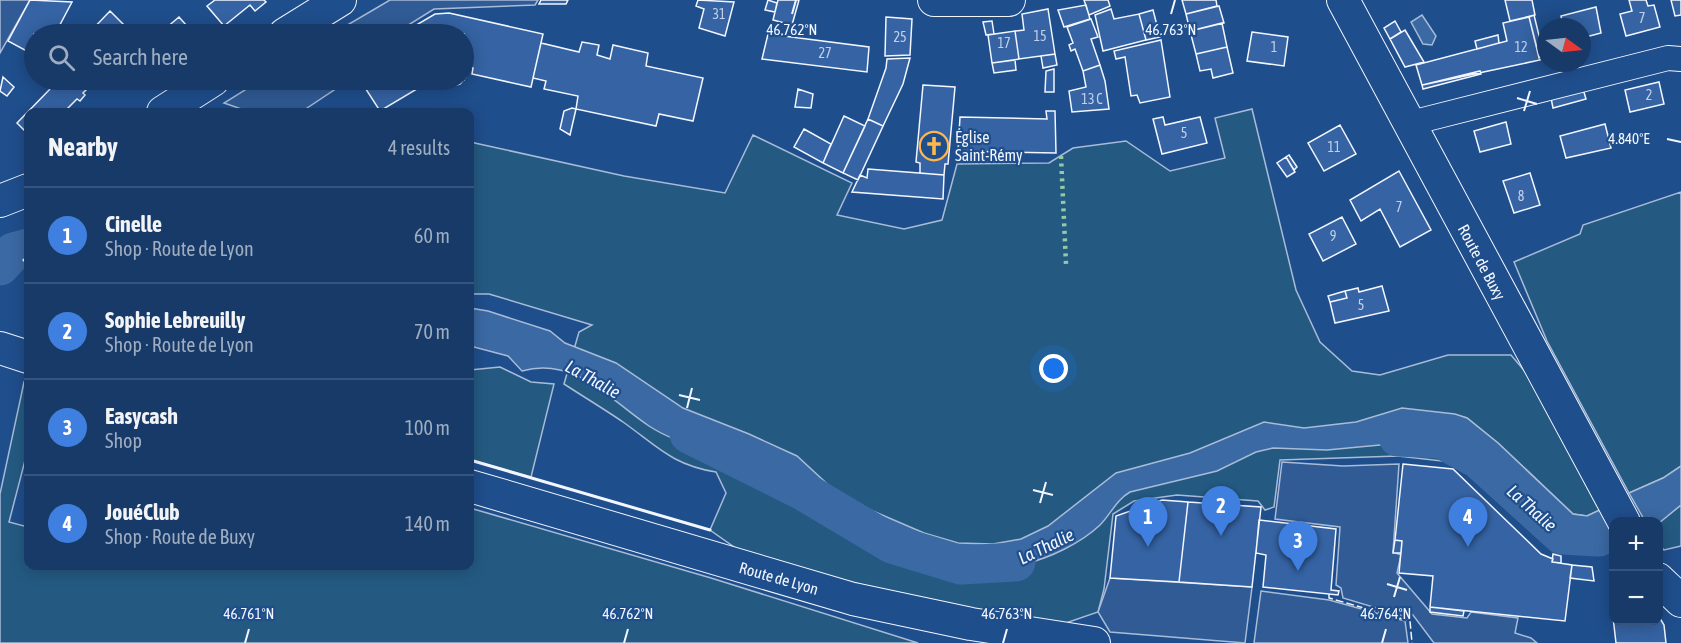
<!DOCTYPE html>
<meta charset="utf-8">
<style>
body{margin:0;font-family:"Asap Condensed",sans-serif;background:#20416f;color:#f1f3f6}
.controls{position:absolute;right:18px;bottom:18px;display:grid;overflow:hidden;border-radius:12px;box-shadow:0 3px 15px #0003}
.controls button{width:54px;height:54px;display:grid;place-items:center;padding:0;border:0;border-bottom:2px solid #36547d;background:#173a69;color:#f1f3f6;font:30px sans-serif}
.compass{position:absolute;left:1537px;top:18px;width:54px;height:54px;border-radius:50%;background:#173a69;box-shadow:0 3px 15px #0003;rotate:105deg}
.you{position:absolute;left:1054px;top:369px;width:21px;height:21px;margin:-15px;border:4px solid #fff;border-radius:50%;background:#1a73e8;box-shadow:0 0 0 9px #1a73e833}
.badge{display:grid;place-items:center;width:39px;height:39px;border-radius:50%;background:#8c9099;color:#fff;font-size:20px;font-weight:700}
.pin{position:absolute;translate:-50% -50px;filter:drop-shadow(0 2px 3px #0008)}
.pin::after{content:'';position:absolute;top:32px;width:21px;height:18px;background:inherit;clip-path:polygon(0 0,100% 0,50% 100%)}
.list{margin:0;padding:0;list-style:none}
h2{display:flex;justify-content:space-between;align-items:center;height:78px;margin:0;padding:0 24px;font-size:26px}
h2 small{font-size:20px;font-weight:400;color:#9eadc0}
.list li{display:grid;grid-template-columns:39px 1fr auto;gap:18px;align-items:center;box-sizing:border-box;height:96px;padding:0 24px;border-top:2px solid #36547d}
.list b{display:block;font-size:22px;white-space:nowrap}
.list p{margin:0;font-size:20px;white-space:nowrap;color:#9eadc0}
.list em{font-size:20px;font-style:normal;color:#9eadc0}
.icon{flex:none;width:33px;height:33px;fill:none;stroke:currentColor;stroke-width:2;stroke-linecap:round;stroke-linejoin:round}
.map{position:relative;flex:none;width:1681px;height:643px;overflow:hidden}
.search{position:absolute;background:#173a69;box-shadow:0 3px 15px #0003;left:24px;top:24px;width:450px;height:66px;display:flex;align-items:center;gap:15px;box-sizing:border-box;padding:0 21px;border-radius:33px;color:#9eadc0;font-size:22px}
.panel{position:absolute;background:#173a69;box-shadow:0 3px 15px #0003;left:24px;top:108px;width:450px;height:462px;border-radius:12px}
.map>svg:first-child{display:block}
.green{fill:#245a82;stroke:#a8bbd7;stroke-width:1.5}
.parking{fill:#305b95;stroke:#a8bbd7;stroke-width:1.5}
.water{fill:#3b69a3;stroke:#a8bbd7;stroke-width:1.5}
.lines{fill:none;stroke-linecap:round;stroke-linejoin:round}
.river{stroke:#3b69a3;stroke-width:39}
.building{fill:#3563a3;stroke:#f2f6ff;stroke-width:1.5}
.minor-casing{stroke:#f2f6ff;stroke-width:26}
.major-casing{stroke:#f2f6ff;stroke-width:34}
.minor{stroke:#1f4e8c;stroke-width:24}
.major{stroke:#1f4e8c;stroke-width:32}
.hedge{stroke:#97c8a6;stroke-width:4.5;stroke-dasharray:3 4.5;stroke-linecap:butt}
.fence{stroke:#f2f6ff;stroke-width:1.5;stroke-dasharray:8 3;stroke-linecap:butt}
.wall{stroke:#f2f6ff;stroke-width:3}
.ticks{fill:none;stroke:#f2f6ff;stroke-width:2}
.labels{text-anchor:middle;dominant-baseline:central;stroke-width:4.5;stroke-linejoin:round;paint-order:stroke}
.number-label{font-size:14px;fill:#c3d1e8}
.poi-label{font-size:16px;fill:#f2f6ff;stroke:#1f4e8c;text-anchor:start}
.street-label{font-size:16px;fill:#f2f6ff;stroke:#1f4e8c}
.water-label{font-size:18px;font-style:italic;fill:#f2f6ff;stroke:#1f4e8c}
.ticks-label{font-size:15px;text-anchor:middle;fill:#f2f6ff;stroke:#1f4e8c;stroke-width:4.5;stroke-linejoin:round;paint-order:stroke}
</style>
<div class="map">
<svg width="1681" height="643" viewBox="0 0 1681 643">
<rect width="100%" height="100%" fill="#1f4e8c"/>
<path class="green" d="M1252 109 1296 290 1320 342 1352 371 1380 375 1448 355H1511L1528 375 1606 507 1587 516 1573 514 1498 443 1467 418 1455 415 1459 463 1398 456 1280 460 1274 507 1265 510 1258 501 1177 495 1134 501 1113 514 1104 589 1098 612 1060 625 919 599 747 556 710 530 726 493 716 472C672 465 657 446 623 422 604 409 584 397 564 384L579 332 592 325 489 294H470V142L624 176 725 193 753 135 852 183 837 215 904 229 942 220 957 164 1049 163 1073 148 1126 141 1170 171 1225 158 1215 118Z
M1681 192V466L1663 478 1629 493 1547 341 1514 262 1580 234 1583 225Z
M500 367 531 382 554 384 531 477 470 460V370Z
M24 382 28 384V449L9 522 28 527V566H470V508L711 578 918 643H0V494Z
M1681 505V546L1664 550 1659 545 1658 523Z"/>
<path class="parking" d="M0 0H30L0 53Z
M390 0H538L535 5 434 9 394 34H332Z
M261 80H340L343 84 301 112H250L224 103Z
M1282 462 1343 466 1399 464 1393 552 1401 555 1397 573 1432 614 1467 618 1471 612 1518 618 1515 633 1531 638 1537 643H1434L1413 615 1407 611 1403 616 1343 598 1341 588 1336 585 1340 527 1275 519Z
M1110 578 1252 587 1245 643 1110 632 1098 612Z
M1261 591 1329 600 1405 621 1408 643H1254Z"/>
<path class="water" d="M1422 15 1436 36 1432 45 1423 44 1411 22Z
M28 232V260H24L5 239 13 233Z
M470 308 488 311 550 331 565 343 616 363 683 408 749 434 797 456 836 492 866 508 924 533 958 543 993 544 1021 539 1048 526 1116 473 1190 453 1264 422 1304 428 1356 422 1402 408 1455 414 1467 418 1498 443 1573 514 1587 516 1606 507 1613 522V538L1587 548 1555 529 1480 459 1453 444 1433 440 1327 450 1273 448 1256 452 1217 471 1130 492C1116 500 1111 514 1100 525 1081 543 1050 558 1024 564 964 578 882 545 831 515 810 502 793 483 771 474 760 469 749 463 738 459 708 448 676 444 649 426 610 400 575 356 522 371L508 356 470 346Z
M1681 466V505L1659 523 1645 521 1629 493 1663 478Z"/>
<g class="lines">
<path class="river" d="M0 266 13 252 28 248
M689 434 803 491 892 544 961 565 1016 562
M1398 437 1441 439 1478 459 1562 535 1599 537 1614 528"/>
</g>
<path class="building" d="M30 0 72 2 55 34H34V55L8 41Z
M215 0H264L266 2 255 11 250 5 224 26 207 6Z
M541 0H568L566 4H539Z
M698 0 734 2 725 36 699 28 704 9 696 6Z
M768 0 777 3 775 12 765 10Z
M778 0H799L792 25 773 20Z
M1084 0H1108L1110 6 1089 15Z
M1182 0H1216L1217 6 1186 14Z
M1505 0H1532L1535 15 1510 21Z
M1629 0H1646L1648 6 1654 5 1660 27 1626 36 1620 14 1632 11Z
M1671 0H1681V15L1675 16Z
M1086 5 1090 19 1064 27 1058 10Z
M1219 6 1224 23 1190 31 1186 14Z
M1596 7 1601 33 1582 38V27H1563L1561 16Z
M1048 9 1055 54 1019 59 1015 31 1024 30 1022 14Z
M1111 9 1114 19 1139 14 1146 40 1103 51 1095 15Z
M1153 10 1160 37 1146 40 1139 14Z
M110 11 129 30 125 34H88Z
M449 13 543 34 531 87 472 74 473 68 468 67 466 77 460 84 452 86 444 82 441 80H464V34H401L435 14Z
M1534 15 1544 56 1539 58 1529 17Z
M179 17 194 34H159Z
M886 17 912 19 910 55 885 56Z
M1529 17 1540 60 1422 85 1416 65 1507 41 1503 23Z
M1091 19 1098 37 1091 39 1100 65 1083 71 1075 49 1071 51 1069 45 1073 43 1067 27Z
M992 21 994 34 986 35 983 22Z
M1395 21 1401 32 1390 39 1384 28Z
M1222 23 1227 47 1196 54 1190 31Z
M1405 30 1424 62 1405 67 1390 39Z
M1015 31 1019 59 992 63 988 35Z
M1252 32 1288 37 1284 66 1247 61Z
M768 34 869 47 867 72 762 59Z
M1498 35 1499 43 1477 49 1475 41Z
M1161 40 1170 97 1140 103 1137 95 1131 96 1125 57 1116 59 1114 51Z
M582 42 599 45 597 55 610 59 613 45 648 53 646 66 703 78 693 121 659 114 656 126 576 109 578 96 544 89 546 81 533 78 541 43 579 52Z
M1227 47 1233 73 1213 78 1211 69 1200 71 1196 54Z
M1055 54 1057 65 1043 68 1041 56Z
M910 58 903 84 883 126 868 119 886 68 887 59Z
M1015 60 1016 70 994 73 992 63Z
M1100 65 1105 81 1109 109 1072 112 1069 91 1086 87 1083 71Z
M1054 69V92H1045L1046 71Z
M1480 71 1481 74 1423 89 1422 85Z
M3 77 14 87 7 96 0 91Z
M45 80H96L83 93 85 95 80 101 77 99 64 112H28V134L17 123 52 87Z
M360 80H432L380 111Z
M1659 82 1664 104 1630 112 1625 90Z
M923 85 955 87 948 164H945L944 175 920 173V163L916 162Z
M798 89 813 94 811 108 795 107Z
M1583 89 1586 99 1553 108 1551 98Z
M572 108 576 109 570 135 560 129 564 111Z
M1046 111H1055L1056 153 958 151 960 117 1047 119Z
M844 116 865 126 843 173 823 163Z
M1163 117 1165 125 1200 117 1207 143 1162 154 1153 119Z
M868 119 883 126 858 180 843 173Z
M1506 122 1511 144 1480 152 1474 131Z
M1605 124 1611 148 1566 158 1560 136Z
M1340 125 1356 154 1324 171 1308 143Z
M804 129 831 144 823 163 794 147Z
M1289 155 1297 167 1294 170 1286 157Z
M1286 157 1295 172 1287 177 1277 163Z
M868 169 944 175 943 199 852 192 860 175 867 178Z
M1399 171 1431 230 1400 247 1380 209 1361 221 1350 200Z
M1530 173 1540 205 1514 213 1503 181Z
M1342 217 1356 244 1323 261 1309 234Z
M1382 286 1389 311 1335 323 1330 302 1347 298 1345 291 1358 288 1359 292Z
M1345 291 1347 298 1330 302 1328 296Z
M1403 464 1453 469 1541 554 1553 559 1552 562 1572 565 1565 621 1430 607 1433 576 1399 573 1402 541 1395 540Z
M1162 500 1188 502 1179 582 1110 578 1116 516Z
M1188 502 1261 507 1252 587 1179 582Z
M1259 520 1336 529 1331 590 1339 591 1338 595 1263 587 1266 555 1256 553Z
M1395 540 1402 541 1401 553H1393Z
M1553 554 1561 556V563L1552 562Z
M1572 565 1592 567 1594 581 1570 578Z
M1430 607 1464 611 1463 616 1430 612Z
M1658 615 1664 625 1666 643H1616L1613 617 1614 620H1658Z"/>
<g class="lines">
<g class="minor-casing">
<path id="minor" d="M1407 124 1668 58 1681 59"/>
</g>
<g class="major-casing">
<path id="major" d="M934 0H1009
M1343 0 1624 522
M285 34 340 0
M163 112 213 80
M0 201 28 190
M0 348 28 357
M470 486 853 599 971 624 1094 643
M1658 579 1681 601"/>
</g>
<use href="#minor" class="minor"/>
<use href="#major" class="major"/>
<path class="hedge" d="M1061 156 1066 264"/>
<path class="fence" d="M1329 594V598L1410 621 1412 643"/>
<path class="wall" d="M24 260 28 263
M470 460 710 530"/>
</g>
<path class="ticks" d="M792 14 796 0M1171 14 1175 0M1517 98 1537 104M1524 111 1530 91M1667 139 1681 142M679 395 700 400M687 408 692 388M1033 490 1053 495M1040 503 1046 482M1387 584 1407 590M1394 597 1400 577M245 643 249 629M624 643 628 629M1003 643 1007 629M1382 643 1386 629"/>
<defs>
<g id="church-ring" transform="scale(1.5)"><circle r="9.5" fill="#1f4e8c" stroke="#ffb74d" stroke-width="1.5"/><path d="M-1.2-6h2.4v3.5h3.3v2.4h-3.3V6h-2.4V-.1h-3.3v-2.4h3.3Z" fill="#ffb74d"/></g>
</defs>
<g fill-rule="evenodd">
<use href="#church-ring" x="934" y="146"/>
</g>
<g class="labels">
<g class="number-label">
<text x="719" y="14">31</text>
<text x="1642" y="18">7</text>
<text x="1040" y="36">15</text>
<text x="900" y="37">25</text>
<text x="1004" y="43">17</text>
<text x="1274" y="47">1</text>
<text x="1521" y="47">12</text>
<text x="825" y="53">27</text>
<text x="1649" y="95">2</text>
<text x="1092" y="99">13 C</text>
<text x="1184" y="133">5</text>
<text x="1334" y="147">11</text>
<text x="1521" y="196">8</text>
<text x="1399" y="207">7</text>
<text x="1333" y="236">9</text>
<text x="1361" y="305">5</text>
</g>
<g class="poi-label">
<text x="955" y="137">Église<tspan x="955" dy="18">Saint-Rémy</tspan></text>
</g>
<g class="street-label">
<text transform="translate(1482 262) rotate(62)">Route de Buxy</text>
<text transform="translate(779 578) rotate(16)">Route de Lyon</text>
</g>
<g class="water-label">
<text transform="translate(593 379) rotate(29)">La Thalie</text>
<text transform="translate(1532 508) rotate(42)">La Thalie</text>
<text transform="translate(1046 546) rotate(-26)">La Thalie</text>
</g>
</g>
<g class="ticks-label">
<text x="792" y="35">46.762°N</text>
<text x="1171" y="35">46.763°N</text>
<text x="1629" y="144">4.840°E</text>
<text x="249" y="619">46.761°N</text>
<text x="628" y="619">46.762°N</text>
<text x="1007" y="619">46.763°N</text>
<text x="1386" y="619">46.764°N</text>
</g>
</svg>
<div class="controls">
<button>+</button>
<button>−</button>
</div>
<svg class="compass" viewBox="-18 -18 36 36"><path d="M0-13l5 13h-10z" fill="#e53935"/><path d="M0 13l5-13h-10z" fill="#9eadc0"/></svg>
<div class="you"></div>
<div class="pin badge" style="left:1148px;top:547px;background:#3f7fe0">1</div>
<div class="pin badge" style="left:1221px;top:536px;background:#3f7fe0">2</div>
<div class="pin badge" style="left:1298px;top:571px;background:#3f7fe0">3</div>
<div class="pin badge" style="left:1468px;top:547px;background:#3f7fe0">4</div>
<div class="search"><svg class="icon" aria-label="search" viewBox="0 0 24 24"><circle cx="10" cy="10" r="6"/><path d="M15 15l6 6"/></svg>Search here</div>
<section class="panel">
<h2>Nearby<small>4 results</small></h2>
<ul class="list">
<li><span class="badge" style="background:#3f7fe0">1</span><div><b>Cinelle</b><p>Shop · Route de Lyon</p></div><em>60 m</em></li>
<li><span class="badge" style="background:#3f7fe0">2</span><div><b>Sophie Lebreuilly</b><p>Shop · Route de Lyon</p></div><em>70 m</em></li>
<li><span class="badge" style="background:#3f7fe0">3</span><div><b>Easycash</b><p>Shop</p></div><em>100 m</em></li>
<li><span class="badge" style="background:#3f7fe0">4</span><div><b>JouéClub</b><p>Shop · Route de Buxy</p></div><em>140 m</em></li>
</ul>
</section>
</div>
